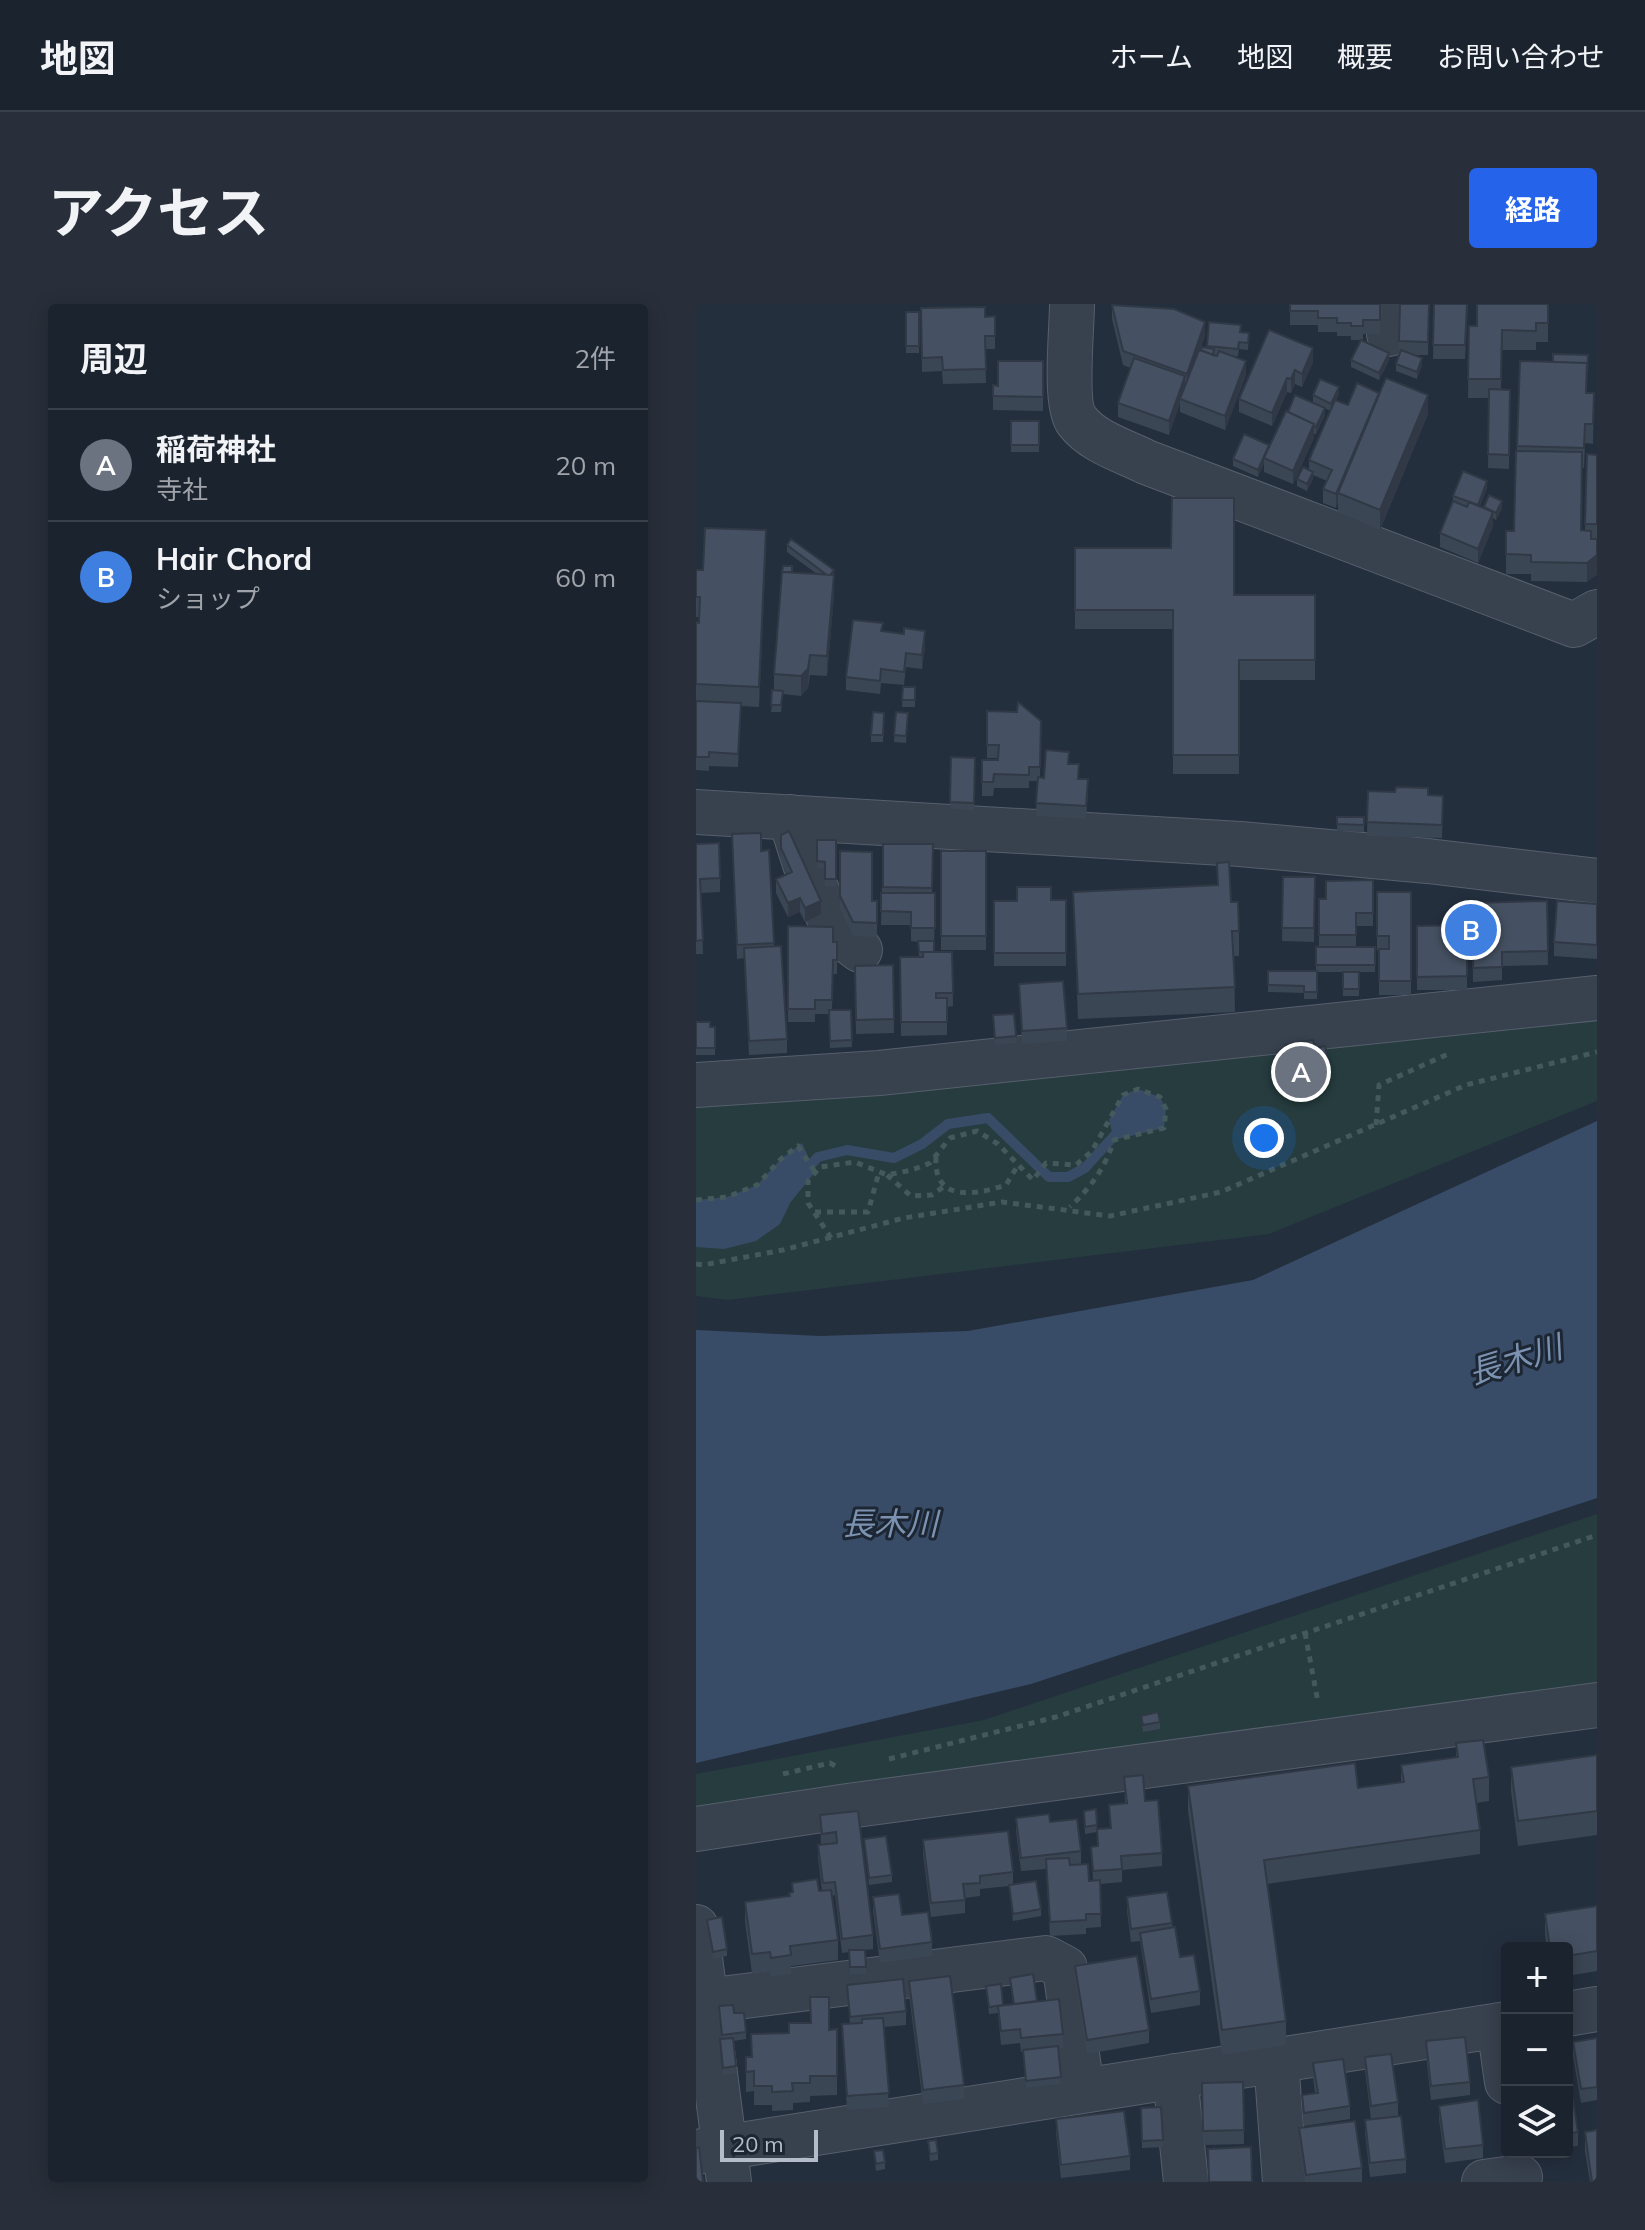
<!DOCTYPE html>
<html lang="ja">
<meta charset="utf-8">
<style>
body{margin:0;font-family:Mulish,"Noto Sans JP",sans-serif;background:#282f3a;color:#f1f3f6}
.controls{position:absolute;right:24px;bottom:24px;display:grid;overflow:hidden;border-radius:8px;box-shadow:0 4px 20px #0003}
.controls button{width:72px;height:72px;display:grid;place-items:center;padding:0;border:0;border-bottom:2px solid #39404a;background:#1b232e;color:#f1f3f6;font:40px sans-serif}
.scale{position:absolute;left:24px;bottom:20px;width:98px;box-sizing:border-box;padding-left:8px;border:4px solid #b4bcc9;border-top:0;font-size:22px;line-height:28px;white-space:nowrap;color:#b4bcc9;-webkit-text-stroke:6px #1d2633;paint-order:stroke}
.you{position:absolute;left:568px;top:834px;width:28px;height:28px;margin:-20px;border:6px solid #fff;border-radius:50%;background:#1a73e8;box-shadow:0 0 0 12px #1a73e833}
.badge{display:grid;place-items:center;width:52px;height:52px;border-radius:50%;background:#2563eb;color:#fff;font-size:26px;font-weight:700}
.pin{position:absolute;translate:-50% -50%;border:4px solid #fff;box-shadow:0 2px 8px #0006}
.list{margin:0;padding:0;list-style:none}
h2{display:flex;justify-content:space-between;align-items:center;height:104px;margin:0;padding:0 32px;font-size:34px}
h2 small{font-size:26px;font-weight:400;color:#a0a4aa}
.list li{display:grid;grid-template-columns:52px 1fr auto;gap:24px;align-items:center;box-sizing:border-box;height:112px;padding:0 32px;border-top:2px solid #39404a}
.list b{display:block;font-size:30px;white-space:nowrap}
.list p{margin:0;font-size:26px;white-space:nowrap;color:#a0a4aa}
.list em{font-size:26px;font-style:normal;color:#a0a4aa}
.icon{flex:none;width:44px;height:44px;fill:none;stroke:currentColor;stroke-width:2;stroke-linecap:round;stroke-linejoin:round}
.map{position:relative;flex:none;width:901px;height:1878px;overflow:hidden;border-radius:8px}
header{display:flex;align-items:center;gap:48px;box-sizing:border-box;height:112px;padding:0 40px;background:#1b232e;border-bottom:2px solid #39404a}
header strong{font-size:38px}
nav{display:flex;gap:44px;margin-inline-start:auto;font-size:28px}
.intro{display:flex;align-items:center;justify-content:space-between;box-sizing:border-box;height:192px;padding:0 48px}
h1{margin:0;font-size:56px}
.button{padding:20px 36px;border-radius:8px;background:#2563eb;color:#fff;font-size:28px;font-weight:700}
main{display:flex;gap:48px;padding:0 48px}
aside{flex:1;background:#1b232e;border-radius:8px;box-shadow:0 4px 20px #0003}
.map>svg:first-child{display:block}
.green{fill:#263c3f}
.water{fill:#394c67}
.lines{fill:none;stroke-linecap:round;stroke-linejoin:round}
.stream{stroke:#394c67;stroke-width:10}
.minor-casing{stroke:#565f6c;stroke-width:46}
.path{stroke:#44595c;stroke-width:5;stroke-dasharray:6 6;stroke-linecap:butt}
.minor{stroke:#38414e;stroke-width:44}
.wall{fill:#3b4654}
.shaded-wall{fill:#303945}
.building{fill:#455162;stroke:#303945;stroke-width:2}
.labels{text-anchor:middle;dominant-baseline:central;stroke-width:6;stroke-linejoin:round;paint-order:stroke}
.water-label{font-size:32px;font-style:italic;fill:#7c92b1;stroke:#1d2633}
</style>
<header>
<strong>地図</strong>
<nav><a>ホーム</a><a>地図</a><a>概要</a><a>お問い合わせ</a></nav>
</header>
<div class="intro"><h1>アクセス</h1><a class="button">経路</a></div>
<main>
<aside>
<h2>周辺<small>2件</small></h2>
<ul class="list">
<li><span class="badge" style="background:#6b7280">A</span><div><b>稲荷神社</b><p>寺社</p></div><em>20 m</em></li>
<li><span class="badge" style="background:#3f7fe0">B</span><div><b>Hair Chord</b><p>ショップ</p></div><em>60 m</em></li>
</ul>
</aside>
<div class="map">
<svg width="901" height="1878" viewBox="0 0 901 1878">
<rect width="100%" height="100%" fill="#242f3e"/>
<path class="green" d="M901 704V797L573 930 32 996 0 992V788Z
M901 1210V1383L0 1517V1470L288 1416Z"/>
<path class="water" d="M442 785 464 793 470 805 468 824 418 836 413 816 427 791Z
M901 817V1194L335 1380 0 1459V1026L124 1032 272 1027 557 976Z
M106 839 119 868 94 899 84 920 60 937 28 945 0 943V896L31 893 61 881 85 855Z"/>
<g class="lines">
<path class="stream" d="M107 869 122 853 151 846 198 854 226 840 252 820 292 814 353 873H372L389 864 427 822"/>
<g class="minor-casing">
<path id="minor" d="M376 0C376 24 368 100 381 117 397 138 428 147 450 158L878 321 901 308
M693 30 694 0
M0 508 544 540 732 557 901 577
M94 513 109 560 139 627 164 646
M0 781 183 769 901 694
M0 1525 152 1502 901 1401
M0 1623 33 1878
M9 1697 350 1654 369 1664 386 1786
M871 1710 901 1705
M803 1721 811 1778
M580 1756 589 1878
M479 1772 490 1878
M0 1848 811 1720
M788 1878 824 1873"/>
</g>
<path class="path" d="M680 821 683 781 752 750
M240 853C237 899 280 891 310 881L322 861
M191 871 215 892 236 891 250 881
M0 896 31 893 61 881 85 855 102 842 119 868
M119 908H172L183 868
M135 934 112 899V877L124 863 159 858 191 871 216 866 234 859 254 834 281 827 302 840 337 876 350 859 380 861 396 847 427 791 442 785 464 793 470 805 468 824 418 836C409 864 395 883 374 903
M0 960 7 961 87 946 208 914 306 898 414 912 525 888 770 781 901 748
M609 1329 622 1398
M193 1455 360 1413 901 1231
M87 1470 134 1459 143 1464"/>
<use href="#minor" class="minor"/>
</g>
<path class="wall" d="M594 0H684V30H667V36L693 56 683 76 655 63V56L665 36H655V32H641V28H622V21H594Z
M733 0 732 51H718L726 61 721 75 700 67V60L703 51V37Z
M738 0H772L769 55H737Z
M852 0V38H840V46H806L805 86H814L813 165 792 164 793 94H772L773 22H781Z
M416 1 509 31 504 46 511 44 513 18 545 28 553 29 552 46 543 45 542 52H536L550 71 529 126 484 108V99L473 131 422 113V99L435 64 427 61 416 15Z
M225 4 289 13 299 12V45H289L290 79 247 80 246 67 226 68Z
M210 8H223V49H210Z
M347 57V107L297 106V81L302 82Z
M824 57 890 89H898L897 140 889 139 888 164 886 163 885 226 889 227 891 150 901 151V234H895L891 278 835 277V270H810V227H818Z
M617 58 606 83 599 80 595 89 591 88 576 122 543 108V95Z
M643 90 640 96 652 101 732 110 684 226 642 208V199L640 204 627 199V185L631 177 617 171V175L611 187 601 182V175L613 166V156L634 107 629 104V111L620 130H618V134L597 180 568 168V159L562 173 537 162V155L573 144 592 108 617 98V91Z
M315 117H343V148H315Z
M791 184 784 202 788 204H806L800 216 797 214V222L782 259 744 243V229L757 197V192Z
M91 241 138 266V291L131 372 114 371 112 384 105 392 87 390 85 408H75L78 386V370L96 268 121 270 91 248Z
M379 244 538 291H619V376H543V470H477V325H379Z
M70 245 63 403 45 402 42 463 13 462V467L0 466V318L3 319V313H0V266H7Z
M187 327 229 341 226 365 210 363 208 381 185 379 184 390 150 386V373Z
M207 383H219V403H206Z
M291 407 345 417 344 473 348 474 373 460 392 489 390 515 340 512 341 477H333V484H298L297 492H286V456H302V454H291Z
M200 408 212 409 210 439 198 438Z
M188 409 187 438H175V431Z
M255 453 279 454 278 506 254 505Z
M672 487 747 492 746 534 671 532Z
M641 513H668V528L641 527Z
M36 530 65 547 73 546 78 642 91 735V749L53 751 48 654 41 655Z
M85 531 125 610 109 618 104 608 92 613 80 589V575L91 570 85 557Z
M121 536H140V582H129V565L121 564Z
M0 540 24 574V588L5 589 7 650H0Z
M187 540H237L236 589H239L238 648H256L257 702 251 703V731L205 732 204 653H223L222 638 215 637V621H185Z
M144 547 176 597H181V633L157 632 144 605Z
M245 547H290V646H245Z
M521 559 543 627V652H538L539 708 382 715 377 588 521 582Z
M587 573H619L618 638 586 637Z
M677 576V622H660V643H679V668H621V695H608V689L572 688V667H620V643H623V595H630Z
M681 588H715V691H683V646H681Z
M370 596V662H298V597Z
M851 597 852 661 806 662V676L777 678 776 599Z
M901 600V655L858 652V638Z
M771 621V686H721V622Z
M92 622 137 638H141V670H137L136 706H155L156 743 134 744 133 710H119V718H92Z
M197 661 198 729 160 730 159 662Z
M647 668H663V692H647Z
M323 680 371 724V737L326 740Z
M297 711 320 732V739L299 741Z
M0 718 14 723H19V751H0Z
M589 741 619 744 632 770 623 772V781L594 787 592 778 581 780 579 767V753L589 752Z
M445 1412 464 1418V1425L447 1428Z
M760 1439 793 1473V1497L780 1499 784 1526V1550L571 1580 590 1717V1741L526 1751 492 1507V1482L662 1484 705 1478V1461L760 1454Z
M901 1451V1531L822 1542 815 1487V1463Z
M428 1473 449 1497 466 1549V1562L426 1566V1578L404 1580 405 1623 390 1624V1630L354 1632 350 1565 325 1567 320 1527V1514L354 1518 385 1547V1561L393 1577H397L395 1543 401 1542V1528L389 1530 388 1507 400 1505 401 1525 414 1524 413 1501 429 1499Z
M162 1507 177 1631V1645L169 1646 170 1670H154L153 1648 146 1649 139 1591 136 1592 142 1636V1656L95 1662V1670L75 1673 74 1667 56 1669 49 1618V1598L93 1592 96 1588V1579L123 1587H126L122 1554V1541L125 1540 124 1511Z
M168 1535 196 1571V1578L173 1581Z
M227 1536 317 1568V1580L345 1605V1612L317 1617 313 1582 284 1585V1592L269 1594V1609L235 1613 227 1550Z
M177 1593 206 1611 236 1638V1652L184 1659 177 1607Z
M431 1593 476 1619 484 1653 504 1687V1701L455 1709 444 1637 435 1638 431 1607Z
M901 1602V1667L871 1672V1644H851L849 1630V1610Z
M11 1616 31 1645V1652L17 1655 11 1623Z
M379 1662 453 1726V1739L391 1750 379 1675Z
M314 1674 367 1730V1744H362L365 1780 330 1784 327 1748H325L324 1739 305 1741 302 1709 293 1710 290 1682 307 1701 317 1700Z
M213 1677 268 1781V1795L227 1800 213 1691Z
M151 1681 210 1707V1721L188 1723 193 1803 151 1806 146 1720H154Z
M23 1702 38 1709 50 1728V1735L37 1737 40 1769 27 1771 24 1742 25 1735Z
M141 1725V1791L114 1792V1798L97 1799V1806L76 1807V1801H58V1787L50 1788V1753H55L93 1729Z
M901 1734V1796L885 1799 877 1752V1738Z
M730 1737 774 1778V1791L735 1796 730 1751Z
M669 1753 702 1798V1812L710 1855V1869L674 1873 669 1829V1816L675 1815 669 1766Z
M617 1759 654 1802V1815L608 1822 606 1805V1791L619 1789 617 1773Z
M547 1778 548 1840 507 1841 506 1779Z
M871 1797 882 1828V1842L871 1843Z
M743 1802 787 1841V1854L749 1859 743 1815Z
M465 1803 467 1843 446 1844 445 1804Z
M360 1815 434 1852V1866L365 1874 360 1829Z
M603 1824 666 1864V1878H609L603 1837Z
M889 1828 901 1878H894L889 1847Z
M232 1837 242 1849V1856L234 1857Z
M178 1847 189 1858V1865L180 1867Z"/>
<path class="shaded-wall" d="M509 18V31L491 83V70Z
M617 44V58L606 83V70Z
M693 49V56L683 76V69Z
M726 54V61L721 75V68Z
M550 57V71L529 126V112Z
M599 66V80L595 89V75Z
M489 72V86L484 95V99L473 131V117Z
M591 74V88L576 122V109Z
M643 83V90L635 107V100Z
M683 89 642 189V199L640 204V190Z
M732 91V110L684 226V206Z
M629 104V111L620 130V123Z
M618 120V134L597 180V167Z
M573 141 568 154V159L562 173V166Z
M617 168V175L611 187V180Z
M791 177V184L781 209V202Z
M806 197V204L800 216V209Z
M797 208V222L782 259V245Z
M70 226V245L63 403V383Z
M901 251V271L891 278V259Z
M138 266V291L131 372 133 273Z
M229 327V341L226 365V351Z
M114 351 112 384 105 392V372Z
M104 594V608L92 613V599Z
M125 597V610L109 618V604Z
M632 756V770L623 772V781L594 787V773L621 758Z"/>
<path class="building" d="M594 0H684V16H667V22H655V19H641V14H622V7H594Z
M704 0H733L732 38 703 37Z
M738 0H771L769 41H737Z
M781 0H852V19H840V27L806 26 805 75H772L773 22H781Z
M416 1 478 5 509 18 491 70 427 47Z
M289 3V13L299 12V32H289L290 65 247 66 246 53 226 54 225 4Z
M210 8H223V42H210Z
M513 18 545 21 544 28 553 29 552 39 543 38 542 45 511 42Z
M573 26 617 44 606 70 599 66 595 75 591 74 576 109 543 95Z
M665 36 693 49 683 69 655 56Z
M506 43 518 45 517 51 505 46Z
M503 46 521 52 523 47 550 57 529 112 484 95Z
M705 46 726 54 721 68 700 60Z
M857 50 892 51 891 69V59L857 58Z
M438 54 489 72 473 117 422 99Z
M302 57H347V93L297 92V81L302 82Z
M824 57 891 59 890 89H898L897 120H889L888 144 821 142Z
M690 74 732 91 684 206 642 189Z
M624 75 643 83 635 100 617 91Z
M661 79 683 89 640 190 627 185 636 166 613 156 639 96 652 101Z
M793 85 814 86 813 151 792 150Z
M599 91 629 104 620 123 617 122 618 120 592 108Z
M590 107 618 120 597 167 568 154Z
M315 117H343V141H315Z
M548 130 573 141 562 166 537 155Z
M820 147 886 148 885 226 895 227V235H901V251L891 259 835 258V251L810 250V227H818Z
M891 150 901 151V220H889Z
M607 163 617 168 611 180 601 175Z
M767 167 791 177 782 201 757 192Z
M793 191 806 197 800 209 788 203Z
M476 194H538V291H619V356H543V451H477V306H379V244H475Z
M757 197 771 203 773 198 797 208 782 245 744 229Z
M9 224 70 226 63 383 0 380V318L3 319 4 293H0V266H7Z
M95 235 138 266 134 271H131L91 241Z
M87 262H96V268H86Z
M86 268 138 271 131 352 114 351 112 365 105 372 78 370Z
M157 316 187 319 185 327 208 330V324L229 327 226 351 210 349 208 368 185 365 184 377 150 373Z
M207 383H219V396H206Z
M76 386 87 387 85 401H75Z
M0 397 45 399 42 450 13 448V453H0Z
M322 398 345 417 344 463H333V471L298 470 297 478H286V456H302L303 441H291V407L321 408Z
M177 408 188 409 187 431H175Z
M200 408 212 409 210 432 198 431Z
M350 446 373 448 372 460H383L382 475H392L390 502 340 499 342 473 348 474Z
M255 453 279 454 278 499 254 498Z
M700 483 732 484V491L747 492 746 521 671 518 672 487 699 488Z
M641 513H668V521L641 520Z
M93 527 125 597 109 604 104 594 92 599 80 575 96 568 85 544V531Z
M65 529V547L73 546 78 639 41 641 36 530Z
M121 536H140V575H129V558L121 557Z
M23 539 24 574 4 575 7 636 0 637V540Z
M187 540H237L236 584 187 583Z
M144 547 176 548V597H181V619L157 618 144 592Z
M245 547H290V632H245Z
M533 558 535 598H542L543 627H536L539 683 382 690 377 588 522 581 521 559Z
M587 573H619L618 624H586Z
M677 576V609H660V631H623V595H630V577Z
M321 583H355V596H370V649H298V597H321Z
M681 588H715V677H683V645H693V632H681Z
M185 589H239V624H215V608L185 607Z
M851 597 852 647 806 648V663L777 664 776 599Z
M861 597 901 600V641L858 638Z
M771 621V672L721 673V622Z
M92 622 137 623V638H141V656H137L136 696H119V705H92Z
M222 637H238V648H223Z
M85 642 91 735 53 737 48 644Z
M620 643H679V661H620Z
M227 648H256L257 689H240V694H251V718H205L204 653H227Z
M197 661 198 715 160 716 159 662Z
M572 667H621V688H608V682L572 681Z
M647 668H663V685H647Z
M367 677 371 724 326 727 323 680Z
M133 706H155L156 736 134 737Z
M318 710 320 732 299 734 297 711Z
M0 718H14V723H19V744H0Z
M617 736 619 744 629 742 632 756 621 758 623 767 594 773 592 764 581 766 579 753 591 751 589 741Z
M462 1408 464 1418 447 1421 445 1412Z
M787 1436 793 1473 777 1475 784 1526 568 1556 590 1717 526 1726 492 1482 659 1459 662 1484 708 1478 705 1461 762 1453 760 1439Z
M901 1451V1507L822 1517 815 1463Z
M447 1471 449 1497 462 1496 466 1549 425 1552 426 1565 397 1567 395 1543 402 1542 401 1525 415 1524 413 1501 431 1499 428 1473Z
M400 1505 401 1521 389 1523 388 1507Z
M162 1507 177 1631 146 1635 139 1578 127 1579 122 1541 141 1539 140 1528 126 1530 124 1511Z
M353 1510 354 1518 381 1515 385 1547 325 1554 320 1514Z
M312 1527 317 1568 284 1572V1579L267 1580 269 1596 235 1599 227 1536Z
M190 1532 196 1571 173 1574 168 1535Z
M373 1554 374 1561 392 1560 393 1577 404 1576 405 1610H390V1616L354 1618 350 1555Z
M121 1575 123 1587 135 1586 142 1636 94 1642 95 1651 75 1654 74 1648 56 1650 49 1598 94 1592 93 1589 97 1588 96 1579Z
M340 1577 345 1605 317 1610 313 1581Z
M471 1588 476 1619 435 1625 431 1593Z
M203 1590 206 1611 232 1608 236 1638 184 1645 177 1593Z
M901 1602V1647L871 1652V1644H854L849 1610Z
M26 1613 31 1645 17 1648 11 1616Z
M479 1623 484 1653 498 1651 504 1687 455 1695 444 1629Z
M153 1646H169L170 1663H154Z
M441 1652 453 1726 391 1736 379 1662Z
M337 1670 341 1697 318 1700 314 1674Z
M254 1672 268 1781 227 1786 213 1677Z
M207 1675 210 1707 154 1713 151 1681Z
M305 1680 307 1701 293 1703 290 1682Z
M114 1693H133V1726L141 1725V1772H114V1779H96L97 1787 76 1788V1782H58V1767L50 1768V1753H56L55 1730 93 1729V1719H115Z
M363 1695 367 1730 325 1734 324 1725 305 1727 302 1702Z
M37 1701 38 1709H48L50 1728 26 1731 23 1702Z
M187 1714 193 1789 151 1792 146 1720 166 1719V1715Z
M769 1733 774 1778 735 1782 730 1737Z
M37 1734 40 1762 27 1764 24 1735Z
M901 1734V1783L885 1785 877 1738Z
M362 1742 365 1773 330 1777 327 1746Z
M695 1750 702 1798 675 1802 669 1753Z
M647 1755 654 1802 608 1809 606 1791 622 1789 617 1759Z
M547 1778 548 1826 507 1827 506 1779Z
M782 1796 787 1841 749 1845 743 1802Z
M877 1796 882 1828 871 1830V1797Z
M465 1803 467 1836 446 1837 445 1804Z
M428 1807 434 1852 365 1861 360 1815Z
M705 1812 710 1855 674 1859 669 1816Z
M659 1817 666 1864 610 1871 603 1824Z
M901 1826V1878H896L889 1828Z
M240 1836 242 1849 234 1850 232 1837Z
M3 1843 7 1878H0V1844Z
M555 1843 556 1878H513L512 1845Z
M187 1846 189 1858 180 1860 178 1847Z"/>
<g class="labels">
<g class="water-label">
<text transform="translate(819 1055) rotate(-17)">長木川</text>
<text x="194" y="1219">長木川</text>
</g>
</g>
</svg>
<div class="controls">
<button>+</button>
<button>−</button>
<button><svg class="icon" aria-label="layers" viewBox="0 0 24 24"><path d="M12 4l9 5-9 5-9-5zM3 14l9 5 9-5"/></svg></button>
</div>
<div class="scale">20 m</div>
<div class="you"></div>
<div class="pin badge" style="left:605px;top:768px;background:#6b7280">A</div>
<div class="pin badge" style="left:775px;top:626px;background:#3f7fe0">B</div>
</div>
</main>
